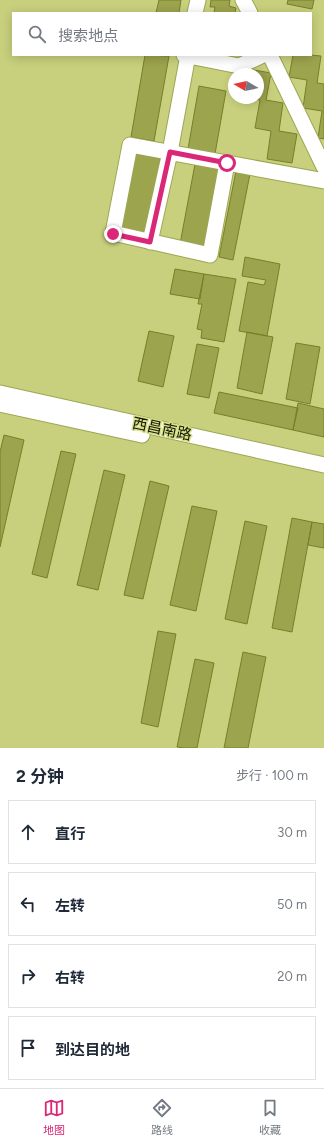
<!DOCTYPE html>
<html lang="zh">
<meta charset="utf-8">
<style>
body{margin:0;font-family:Figtree,"Noto Sans SC",sans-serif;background:#f2f2f3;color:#1f2937}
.compass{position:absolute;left:228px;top:68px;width:36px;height:36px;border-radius:50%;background:#fff;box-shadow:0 2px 10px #0003;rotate:279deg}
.stop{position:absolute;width:12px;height:12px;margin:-9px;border:3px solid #db2777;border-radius:50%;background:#fff}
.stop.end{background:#db2777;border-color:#fff;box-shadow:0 1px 4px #0008}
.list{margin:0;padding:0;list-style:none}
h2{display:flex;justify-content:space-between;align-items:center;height:52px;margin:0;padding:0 16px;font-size:17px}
h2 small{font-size:13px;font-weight:400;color:#747a83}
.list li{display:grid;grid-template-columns:26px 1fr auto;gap:12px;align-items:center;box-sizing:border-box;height:64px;margin:0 8px 8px;padding:0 8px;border:1px solid #e0e1e3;border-radius:0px}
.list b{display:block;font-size:15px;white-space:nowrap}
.list em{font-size:13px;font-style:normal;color:#747a83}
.icon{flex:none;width:22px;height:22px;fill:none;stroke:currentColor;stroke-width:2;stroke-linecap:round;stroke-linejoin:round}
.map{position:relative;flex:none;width:324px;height:748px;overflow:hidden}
.search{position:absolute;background:#fff;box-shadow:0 2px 10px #0003;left:12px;right:12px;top:12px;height:44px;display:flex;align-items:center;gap:10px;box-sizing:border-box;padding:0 14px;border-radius:0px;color:#747a83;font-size:15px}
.sheet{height:340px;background:#fff}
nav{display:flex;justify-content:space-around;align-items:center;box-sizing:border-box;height:56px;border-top:1px solid #e0e1e3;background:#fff;font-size:11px;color:#747a83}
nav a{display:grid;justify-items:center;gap:2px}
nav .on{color:#db2777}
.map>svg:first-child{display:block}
.building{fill:#9ca44d;stroke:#787f2a}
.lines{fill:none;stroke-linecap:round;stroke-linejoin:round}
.minor-casing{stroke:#9ea654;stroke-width:17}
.minor{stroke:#fff;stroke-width:15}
.route{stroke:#db2777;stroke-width:5}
.labels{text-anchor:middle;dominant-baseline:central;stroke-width:3;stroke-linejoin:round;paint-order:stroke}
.street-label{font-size:15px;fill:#151600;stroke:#d5de8a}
</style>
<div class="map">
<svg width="324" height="748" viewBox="0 0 324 748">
<rect width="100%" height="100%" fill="#c8d07d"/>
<path class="building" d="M159 0H181L179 13H156Z
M211 0H230L229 6 236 8 235 13H214L215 7H210Z
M288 0H314L312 9 287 4Z
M145 55 169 56 154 141 131 137Z
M293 55H311L321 56 317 83 324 84V139L318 138 322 111 303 108 307 80 289 77Z
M248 69 271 73 266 100 283 103 279 131 297 134 292 163 267 159 271 131 255 128 260 100 250 98H258V74H247Z
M199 86 226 91 215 154 188 149Z
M136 151 161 156 145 238 120 234Z
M195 164 220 168 206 249 180 244Z
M236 171 250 174 233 260 219 257Z
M245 257 280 264 267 336 239 331 248 282 264 285 266 280 242 276Z
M175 269 204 274 200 299 170 294Z
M204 274 236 279 224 342 201 338 202 330 197 329 202 304H198Z
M149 331 174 336 163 387 138 381Z
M247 332 273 337 262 394 237 388Z
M296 343 320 347 310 404 286 399Z
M197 344 219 348 209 398 187 394Z
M219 392 298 408 293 430 214 413Z
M298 403 324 409V437L293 430Z
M4 435 24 440 0 547V452Z
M61 451 76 454 47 578 32 574Z
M104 470 125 475 98 590 77 585Z
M150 481 169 486 143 599 124 595Z
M192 506 217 511 196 611 170 605Z
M292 518 312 522 292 632 272 628Z
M245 521 267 526 247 624 225 619Z
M312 522 324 524V548L308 545Z
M158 631 176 634 158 727 141 723Z
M243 652 266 657 248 748H224Z
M195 659 214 663 197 748H184L177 747Z"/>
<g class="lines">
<g class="minor-casing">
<path id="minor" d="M243 0 250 13
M195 13 198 0
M184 55 239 66 263 55
M270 55 324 167
M227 163 210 255 113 233 130 145 324 181
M150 242 170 152 188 55
M0 393 324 465
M0 404 142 435"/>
</g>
<use href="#minor" class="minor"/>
</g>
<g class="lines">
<path class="route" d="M113 234 150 242 170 152 227 163"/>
</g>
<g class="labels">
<g class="street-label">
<text transform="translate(162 429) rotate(12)">西昌南路</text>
</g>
</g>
</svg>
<svg class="compass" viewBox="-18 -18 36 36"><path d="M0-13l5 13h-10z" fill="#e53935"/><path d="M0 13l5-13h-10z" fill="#747a83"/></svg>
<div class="stop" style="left:227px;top:163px"></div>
<div class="stop end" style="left:113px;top:234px"></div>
<div class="search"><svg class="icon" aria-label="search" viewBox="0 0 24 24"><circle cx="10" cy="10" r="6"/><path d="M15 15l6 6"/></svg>搜索地点</div>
</div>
<section class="sheet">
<h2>2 分钟<small>步行 · 100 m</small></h2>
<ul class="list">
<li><svg class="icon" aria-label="ahead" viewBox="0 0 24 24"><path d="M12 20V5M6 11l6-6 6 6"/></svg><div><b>直行</b></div><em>30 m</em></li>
<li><svg class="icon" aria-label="left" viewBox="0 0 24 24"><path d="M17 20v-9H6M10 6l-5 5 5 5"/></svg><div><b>左转</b></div><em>50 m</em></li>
<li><svg class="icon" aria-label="right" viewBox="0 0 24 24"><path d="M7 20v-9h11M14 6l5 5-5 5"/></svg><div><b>右转</b></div><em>20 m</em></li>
<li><svg class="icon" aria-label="arrive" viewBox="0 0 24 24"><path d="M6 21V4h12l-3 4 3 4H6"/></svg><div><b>到达目的地</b></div></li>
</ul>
</section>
<nav>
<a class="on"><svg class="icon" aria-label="map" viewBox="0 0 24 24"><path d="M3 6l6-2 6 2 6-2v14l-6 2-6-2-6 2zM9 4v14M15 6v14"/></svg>地图</a>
<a><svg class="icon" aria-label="directions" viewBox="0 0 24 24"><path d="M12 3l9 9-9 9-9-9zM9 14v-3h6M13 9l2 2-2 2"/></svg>路线</a>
<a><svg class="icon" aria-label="saved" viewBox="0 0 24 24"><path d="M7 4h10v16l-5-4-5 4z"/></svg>收藏</a>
</nav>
